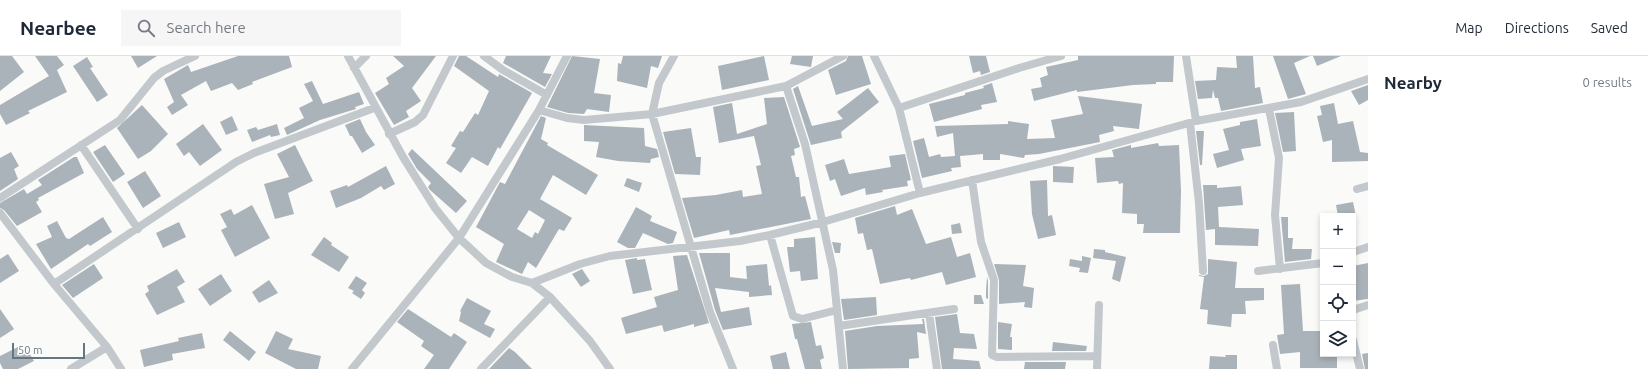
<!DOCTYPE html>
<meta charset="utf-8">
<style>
body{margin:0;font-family:Ubuntu,sans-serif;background:#f6f6f7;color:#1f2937}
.controls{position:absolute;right:12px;bottom:12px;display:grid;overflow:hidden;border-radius:0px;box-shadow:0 2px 6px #0003}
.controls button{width:36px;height:36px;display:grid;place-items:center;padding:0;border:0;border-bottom:1px solid #e0e1e3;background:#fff;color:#1f2937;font:20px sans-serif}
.scale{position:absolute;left:12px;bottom:10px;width:73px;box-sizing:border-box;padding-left:4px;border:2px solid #657683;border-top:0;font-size:11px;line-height:14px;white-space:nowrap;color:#657683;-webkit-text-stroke:3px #fff;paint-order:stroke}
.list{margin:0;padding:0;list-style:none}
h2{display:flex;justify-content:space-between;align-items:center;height:52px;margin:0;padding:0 16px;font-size:17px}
h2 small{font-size:13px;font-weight:400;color:#747a83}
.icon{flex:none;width:22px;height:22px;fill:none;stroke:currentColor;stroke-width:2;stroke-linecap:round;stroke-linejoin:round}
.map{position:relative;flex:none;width:1368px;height:313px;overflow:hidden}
header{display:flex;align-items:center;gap:24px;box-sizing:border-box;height:56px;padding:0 20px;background:#fff;border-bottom:1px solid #e0e1e3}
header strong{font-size:19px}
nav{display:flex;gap:22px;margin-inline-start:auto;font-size:14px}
.search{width:280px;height:36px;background:#f6f6f7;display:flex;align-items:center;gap:10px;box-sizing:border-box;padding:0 14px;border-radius:0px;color:#747a83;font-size:15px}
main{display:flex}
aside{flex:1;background:#fff}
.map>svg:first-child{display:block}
.building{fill:#aab3b9;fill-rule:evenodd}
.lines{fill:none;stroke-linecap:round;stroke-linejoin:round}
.street{stroke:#c3c8cc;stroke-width:8}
</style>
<header>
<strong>Nearbee</strong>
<div class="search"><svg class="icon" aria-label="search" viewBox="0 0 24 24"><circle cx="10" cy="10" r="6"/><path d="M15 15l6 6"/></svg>Search here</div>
<nav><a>Map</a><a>Directions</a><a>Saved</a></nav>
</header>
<main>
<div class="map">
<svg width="1368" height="313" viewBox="0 0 1368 313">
<rect width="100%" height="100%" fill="#fafaf8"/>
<path class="building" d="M0 0H12L24 16 0 35Z
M35 0H57L64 9 57 14 67 36 28 55 30 57 6 69 0 58V49L49 20Z
M131 0H157L138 12Z
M238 0H289L292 11 252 26 253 28 238 34 232 27 211 35 206 25 181 39 188 49 172 59 167 51 174 46 164 23 188 9 191 16Z
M393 0H436L412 32 421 45 406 55 409 61 394 69 375 37 389 28 386 22 404 10Z
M459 0H466L498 21 499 18 532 37 500 93 498 91 488 110 472 101 461 117 446 107 456 92 451 90 460 75 463 76 475 57 478 59 489 35 454 10Z
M506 0H551L543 17 552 18 545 31 503 7Z
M572 0 600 3 594 37 611 39 609 56 587 53 584 58 568 57 547 51Z
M623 0H662L658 12 651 10 647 32 617 25 618 7 621 8Z
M764 0 769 24 722 34 718 10Z
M792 0H813L811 11 790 8Z
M848 0H862L871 28 836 39 828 14 846 5Z
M969 0H986L990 16 981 19 980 15 973 17Z
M1078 0H1174L1173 26H1156V28L1133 29 1077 36V34L1034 45 1031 33 1042 31 1040 22 1048 19 1046 11 1078 4Z
M1236 0H1253L1255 32 1260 31 1263 47 1221 55 1218 42H1215L1213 34 1212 42 1198 43 1195 25 1216 24 1217 11 1237 12Z
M1273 0H1310L1294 7 1306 38 1288 43Z
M1313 0H1341L1317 10Z
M87 1 93 11 90 12 108 39 97 46 73 10Z
M312 25 323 48 359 36 364 48 355 51 356 53 320 64 287 79 284 72 304 62 299 52 313 45 304 28Z
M992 27 997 46 981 49 982 53 934 66 929 48 965 39V37L984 32 983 30Z
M1368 29V44L1359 49 1351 35Z
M798 30 812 70 843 63 837 56 868 32 879 46 841 76 842 82 811 89 793 33Z
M1078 40 1142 48 1139 73 1113 70 1114 75 1099 79 1100 86 1039 98 1025 99 1024 102 1000 98V104H983V98L960 100 961 111 951 112 952 115 922 122 913 85 924 82 929 101 940 98 941 101 955 100 953 77 937 81 935 70 1008 68V65L1029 68 1027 83 1055 82 1051 64 1083 58Z
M784 41 800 91 794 93 795 99 791 100 796 121H799L801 141 805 140 811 163 730 179 729 174 694 182 682 142 716 139 742 134 743 141 762 138 756 110 761 109 754 80 719 87 713 51 732 47 737 78 767 68 764 42Z
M1334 47 1338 68 1353 65 1360 96 1368 97V105L1332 106V84L1323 86 1317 60 1322 59 1320 50Z
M142 49 168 78 151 95 138 103 117 72Z
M1294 56 1296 95 1283 96 1275 57Z
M232 60 238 74 226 79 220 66Z
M541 60 546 62 541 83 548 87 547 89 598 119 586 139 553 119 540 143 572 162 564 175 559 173 536 212 528 206 522 218 496 206 504 188 476 171 500 126 505 128ZM529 154 545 164 538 178 535 176 532 182 517 173Z
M360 63 366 76 375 89 362 97 352 80H350L345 69Z
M1257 63 1261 90 1241 93 1244 104 1217 112 1213 98 1229 94 1223 73 1240 69V66Z
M203 68 222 94 200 110 189 96 184 100 176 88Z
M277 68 280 79 271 81 270 79 252 86 247 74 256 71 258 74Z
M584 69 644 72 645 90 657 93 659 101 651 103 650 107 618 105 596 101 599 86 584 85Z
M691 72 696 101H701L700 119 675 118 663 76Z
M1196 75H1204L1202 109H1200Z
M1158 87 1159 90 1179 89 1181 135 1180 177H1143L1144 168H1137V158L1122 157 1123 127 1119 128 1118 125 1097 127 1095 102 1114 101 1112 94 1131 89V92Z
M105 89 125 118 113 126 93 96Z
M295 89 313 125 288 137 294 158 275 163 264 128 289 121 277 98Z
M412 93 467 145 456 157 430 134 428 131 431 127 417 113 408 98Z
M11 96 19 110 14 113 18 123 0 135V102Z
M905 98 911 124 907 125 908 130 882 134 883 136 866 139 865 132 841 140 835 123 830 125 825 109 844 103 849 118 891 111 889 100Z
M74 101H77L84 117 38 142 39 144 36 146 42 156 17 170 4 154 0 152V147L24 133 27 138 42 129 38 124Z
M386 110 395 128 384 134 381 130 361 142 336 152 330 135 347 129 348 131Z
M1053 110 1074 111 1073 127 1053 126Z
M145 115 161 140 143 152 127 126Z
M627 122 642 127 639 136 624 130Z
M1047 124 1048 160 1052 159 1056 179 1038 183 1032 158 1030 125Z
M1203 129H1217V132L1241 130 1243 149 1218 151 1219 171 1259 173 1258 190 1215 189V173L1206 174Z
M1353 146 1356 160H1338L1336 149Z
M252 149 270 182 235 201 221 174 227 171 220 158 231 153 234 159Z
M895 150 897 159 912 153 926 188 951 181 957 201 970 197 976 221 946 229 942 216 911 224 910 222 880 228 872 193 867 194 863 177 858 178 855 162Z
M636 151 652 160 650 165 677 176 673 187 668 188 643 177 635 192H628L617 186Z
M103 161 112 176 90 190 88 188 51 213 36 188 52 181 47 170 57 165 66 182 69 183Z
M1281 161H1288V182H1293L1292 193H1312L1311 203 1285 206Z
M179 166 186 181 163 192 156 177Z
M960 167 962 177 952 178 951 169Z
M324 181 332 187 331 189 349 201 339 216 311 199Z
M815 181 818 223 801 225 800 215 790 216 787 191H794V183Z
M832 186 841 187 840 197H835Z
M1094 193 1105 194V196L1126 201 1120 226 1112 223 1116 205 1093 202Z
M699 197H730V221L747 223 746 210 767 208 769 230 771 229 772 239 749 241V236L715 232 721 256 749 251 752 269 723 274 715 254Z
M8 198 19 215 0 227V203Z
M687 199 709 267 694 271V268L664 276 662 269 626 278 621 262 657 251 654 241 678 234 673 200Z
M1082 200 1091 202 1088 217 1079 216 1080 212 1069 210 1070 203 1082 205Z
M637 202V204L645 203 652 234 633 238 625 204Z
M1208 203 1237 206 1235 232H1264V244L1245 245 1246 258H1232L1231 271 1207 268 1208 254 1200 253 1204 221 1199 220V219L1204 220 1208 218Z
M1368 207V243L1353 245V210Z
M94 208 103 222 73 242 62 229Z
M994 208 1026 209 1023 230 1034 232 1032 252 1024 251 1025 246 999 248V224Z
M177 213 185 226 177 231 185 246 157 259 145 238 149 235 147 230Z
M582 213 590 225 581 231 572 218Z
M221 218 232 235 210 250 198 233Z
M356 220 367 227 362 234 365 237 361 243 352 237 354 235 348 232Z
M987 221 988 225V243L986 242V235Z
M269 224 278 237 259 247 252 236Z
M1300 228 1303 275H1323V298H1337V312H1300V296L1280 298 1277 279 1284 278 1281 229Z
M974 239H981L984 248H974Z
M876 241 877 259 844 264 841 243Z
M467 242 491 255 484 268 495 273 490 282 459 265 461 256 460 255Z
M0 253 14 273 0 282Z
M408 253 451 281 454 277 467 286 449 313H424L434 299 421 290 424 285 397 266Z
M957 258 960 277 974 278 977 293 954 292 953 303 979 305 981 313H942L935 261Z
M922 263H924L926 278 917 276 919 302 909 303V312L848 313 845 275 877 270 923 268Z
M811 266 816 290 821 289 824 302 820 304 822 313H805L797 283H795L792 268Z
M998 266 1012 268 1010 281H1012V294L998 293Z
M230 275 256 296 249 305 223 284Z
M276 275 293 283 288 293 321 300 318 313H296L265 297Z
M202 277 205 292 172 298 173 304 144 311 140 294 179 285 178 282Z
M1053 286 1087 290 1086 295H1052Z
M18 291 20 296 26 292 34 305 18 313H3L0 307V300Z
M509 292 515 296 532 313H489Z
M786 296 790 313H773L770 300Z
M1368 297V313H1365L1362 298Z
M1225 299H1237V313H1209L1210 300 1226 301Z
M1025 306H1066L1065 313H1024Z"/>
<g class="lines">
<path class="street" d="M348 0 403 101 435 152 459 182 486 207 512 221 532 227 550 241 590 285 610 313
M484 0 503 14 547 39
M674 0 659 27 652 58 710 256 733 313
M874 0 899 52 920 137
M1186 0 1196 65
M354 12 366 0
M786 30 805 88 833 214 843 313
M899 52 1019 12 1061 0
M1269 53 1279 102 1275 159 1280 213
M539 54 567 62 584 64 652 58 786 30 843 0
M1190 67 1199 147 1203 215
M389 78 415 66 423 59 453 0
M81 89 138 173
M972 124 981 186 994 224 992 299 997 301 1097 300
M1357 133 1368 130
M0 142 120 64 154 22 163 15 195 0
M0 157 54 228 107 291 121 313
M770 179 793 260 802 263 837 254
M1353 196 1368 191
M1258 215 1323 207
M532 227 580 208 610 200 740 185 770 179 823 166 920 137 1060 103 1196 65 1301 46 1368 23
M54 228 236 106 254 97 374 52
M1353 254 1368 249
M929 257 937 313
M839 270 954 253
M1353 284 1360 313
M1273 289 1277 313
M71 313 107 291
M352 313 459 182 539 54 567 0
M481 313 550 241
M1097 313 1099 249"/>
</g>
</svg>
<div class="controls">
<button>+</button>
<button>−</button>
<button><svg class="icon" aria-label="locate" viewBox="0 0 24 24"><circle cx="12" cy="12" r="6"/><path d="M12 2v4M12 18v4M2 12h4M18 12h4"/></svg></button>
<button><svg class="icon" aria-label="layers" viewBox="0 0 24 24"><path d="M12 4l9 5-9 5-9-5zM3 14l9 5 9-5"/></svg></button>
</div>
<div class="scale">50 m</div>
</div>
<aside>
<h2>Nearby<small>0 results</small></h2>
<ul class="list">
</ul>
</aside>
</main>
